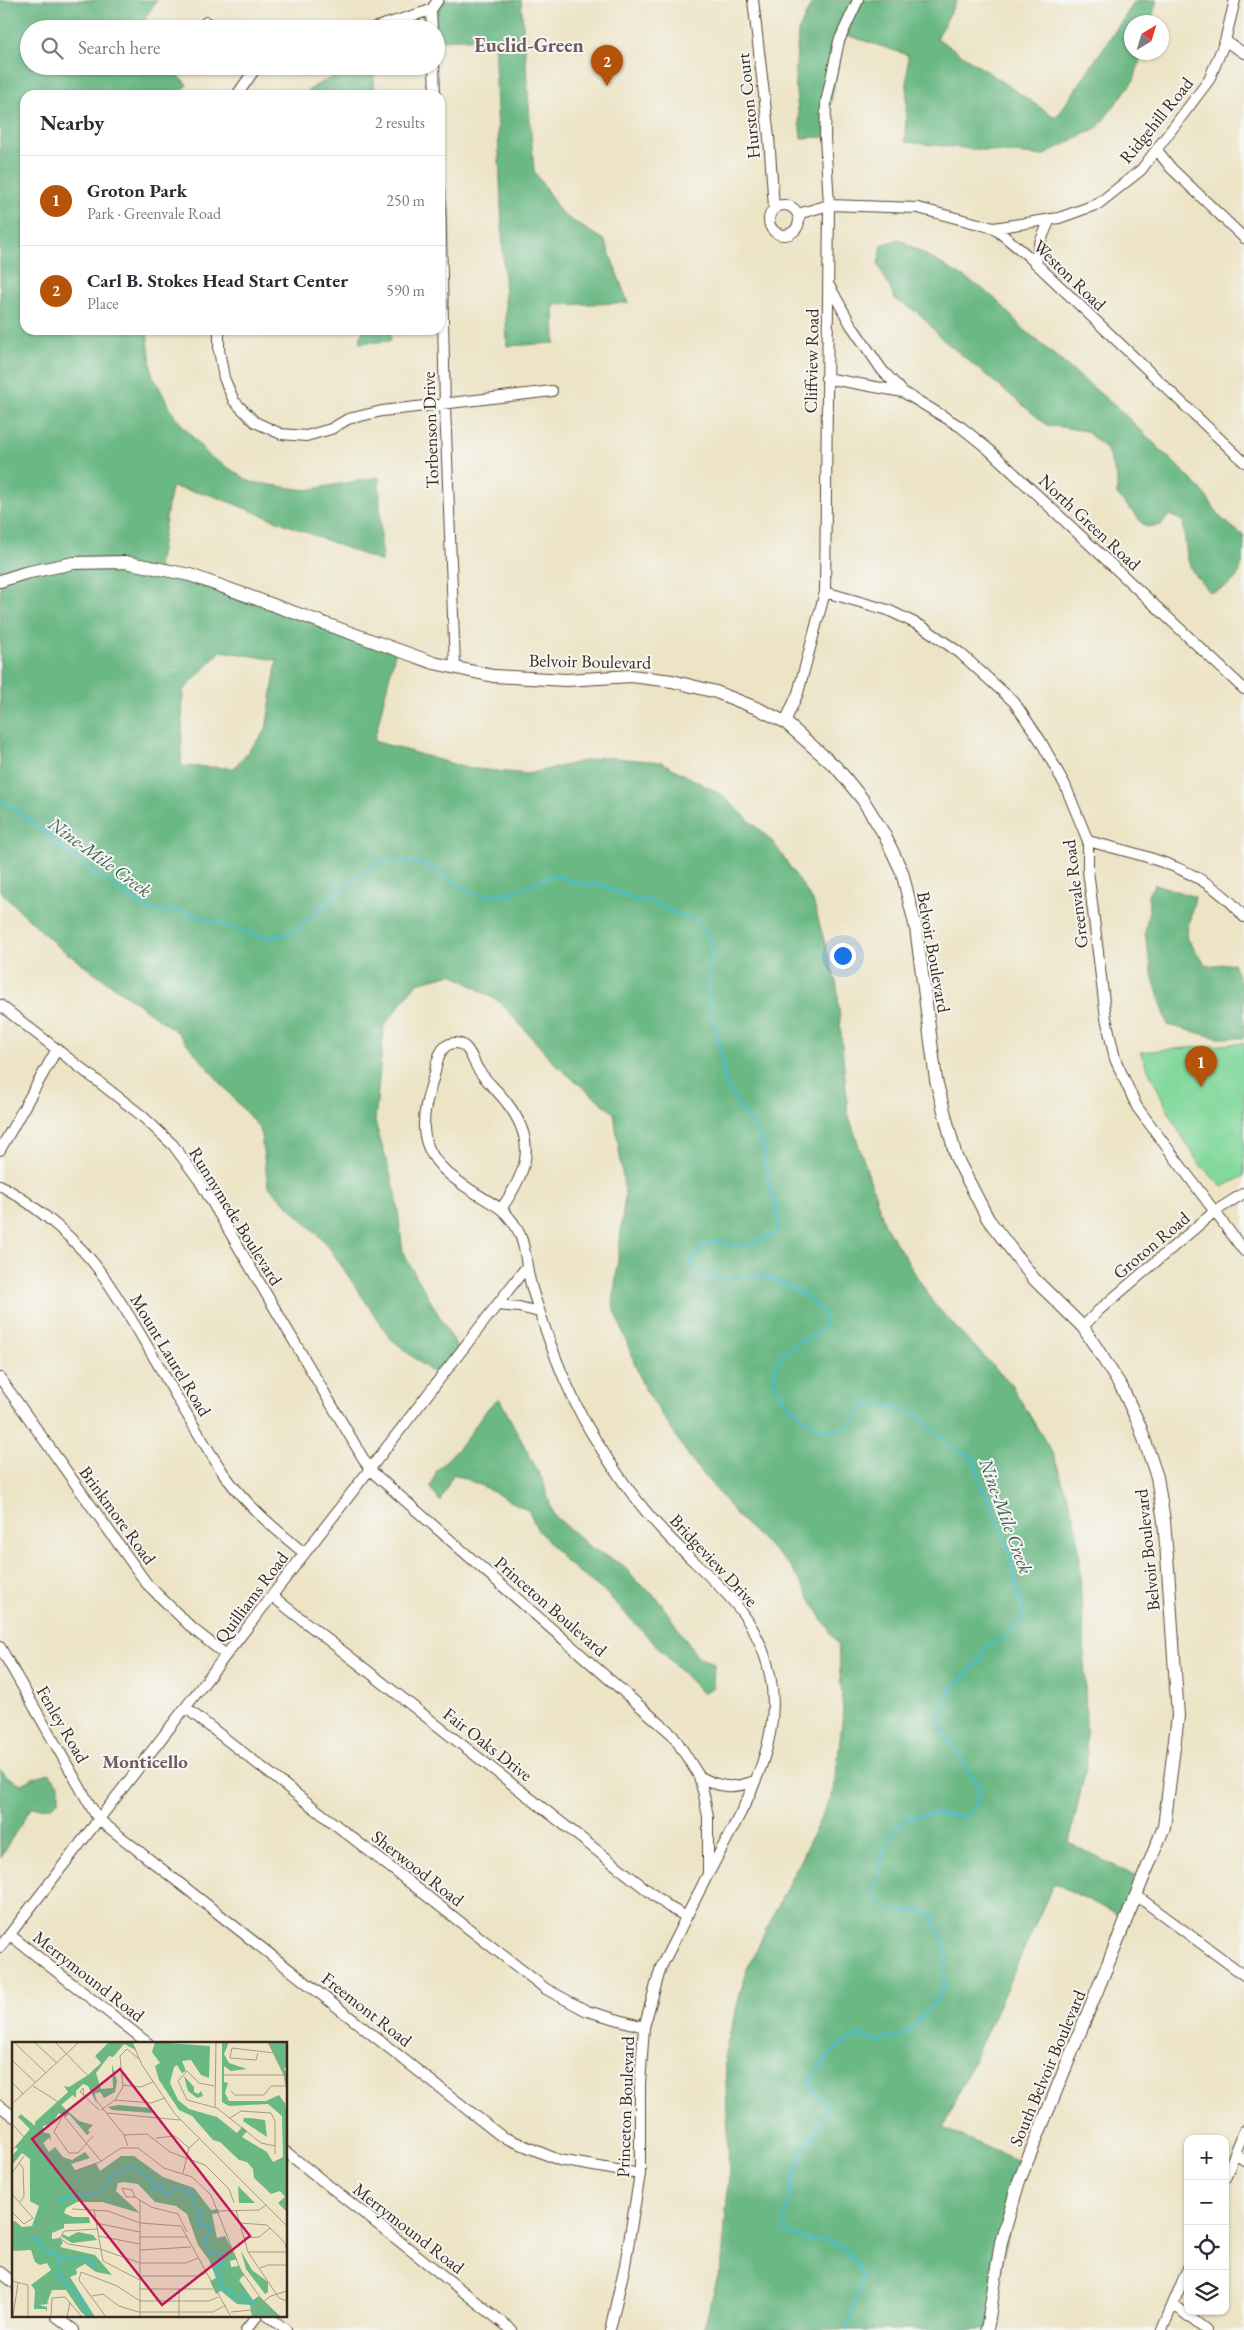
<!DOCTYPE html>
<meta charset="utf-8">
<style>
body{margin:0;font-family:"EB Garamond",serif;background:#f7f7f7;color:#2b2b33}
.controls{position:absolute;right:15px;bottom:15px;display:grid;overflow:hidden;border-radius:10px;box-shadow:0 1px 4px #0004}
.controls button{width:45px;height:45px;display:grid;place-items:center;padding:0;border:0;border-bottom:1px solid #e1e1e2;background:#fff;color:#2b2b33;font:25px sans-serif}
.compass{position:absolute;left:1124px;top:15px;width:45px;height:45px;border-radius:50%;background:#fff;box-shadow:0 1px 4px #0004;rotate:38deg}
.you{position:absolute;left:842px;top:955px;width:18px;height:18px;margin:-12px;border:4px solid #fff;border-radius:50%;background:#1a73e8;box-shadow:0 0 0 8px #1a73e833}
.badge{display:grid;place-items:center;width:32px;height:32px;border-radius:50%;background:#b45309;color:#fff;font-size:16px;font-weight:700}
.pin{position:absolute;translate:-50% -41px;filter:drop-shadow(0 1px 2px #0008)}
.pin::after{content:'';position:absolute;top:26px;width:18px;height:15px;background:inherit;clip-path:polygon(0 0,100% 0,50% 100%)}
.list{margin:0;padding:0;list-style:none}
h2{display:flex;justify-content:space-between;align-items:center;height:65px;margin:0;padding:0 20px;font-size:21px}
h2 small{font-size:16px;font-weight:400;color:#7c7c81}
.list li{display:grid;grid-template-columns:32px 1fr auto;gap:15px;align-items:center;box-sizing:border-box;height:90px;padding:0 20px;border-top:1px solid #e1e1e2}
.list b{display:block;font-size:19px;white-space:nowrap}
.list p{margin:0;font-size:16px;white-space:nowrap;color:#7c7c81}
.list em{font-size:16px;font-style:normal;color:#7c7c81}
.icon{flex:none;width:28px;height:28px;fill:none;stroke:currentColor;stroke-width:2;stroke-linecap:round;stroke-linejoin:round}
.map{position:relative;flex:none;width:1244px;height:2330px;overflow:hidden}
.search{position:absolute;background:#fff;box-shadow:0 1px 4px #0004;left:20px;top:20px;width:425px;height:55px;display:flex;align-items:center;gap:12px;box-sizing:border-box;padding:0 18px;border-radius:28px;color:#7c7c81;font-size:19px}
.panel{position:absolute;background:#fff;box-shadow:0 1px 4px #0004;left:20px;top:90px;width:425px;height:245px;border-radius:15px}
.map>svg:first-child{display:block}
.green{fill:#83d89c;stroke:#5f815d}
.forest{fill:#6ab884;stroke:#527151;fill-rule:evenodd}
.lines{fill:none;stroke-linecap:round;stroke-linejoin:round}
.stream{stroke:#4ebcc5;stroke-width:3}
.minor-casing{stroke:#564637;stroke-width:12}
.tertiary-casing{stroke:#564637;stroke-width:14}
.minor{stroke:#fff;stroke-width:10}
.tertiary{stroke:#fff;stroke-width:12}
.labels{text-anchor:middle;dominant-baseline:central;stroke-width:4;stroke-linejoin:round;paint-order:stroke}
.street-label{font-size:18px;fill:#3b2a1e;stroke:#f6f6f2}
.water-label{font-size:19px;font-style:italic;fill:#425d58;stroke:#f6f6f2}
.neighbourhood-label{font-size:19px;font-weight:bold;fill:#715a5f;stroke:#f6f6f2}
.quarter-label{font-size:20px;font-weight:bold;fill:#715a5f;stroke:#f6f6f2}
.inset-river{fill:none;stroke:#4ebcc5;stroke-width:2.5}
.inset-road{fill:none;stroke:#a69a83;stroke-width:1}
.view{fill:#c2185b;fill-opacity:0.15;stroke:#c2185b;stroke-width:2.5}
.inset-edge{fill:none;stroke:#3b2a1e;stroke-width:2.5}
</style>
<div class="map">
<svg width="1244" height="2330" viewBox="0 0 1244 2330">
<rect width="100%" height="100%" fill="#f6f6f2"/>
<filter id="ink" filterUnits="userSpaceOnUse"><feTurbulence type="fractalNoise" baseFrequency=".02" numOctaves="2"/><feDisplacementMap in="SourceGraphic" scale="10" xChannelSelector="R" yChannelSelector="G"/><feConvolveMatrix kernelMatrix="1 2 1 2 8 2 1 2 1" color-interpolation-filters="sRGB"/></filter>
<filter id="wash" filterUnits="userSpaceOnUse"><feTurbulence type="fractalNoise" baseFrequency=".0096" numOctaves="4" result="noise"/><feDisplacementMap in="SourceGraphic" scale="20" xChannelSelector="R" yChannelSelector="G"/><feGaussianBlur stdDeviation="1.12" result="paint"/><feColorMatrix in="noise" values="0 0 0 0 0 0 0 0 0 0 0 0 0 0 0 0 0 1.4 0 .05"/><feComposite in="paint" operator="in"/></filter>
<g filter="url(#wash)">
<rect width="100%" height="100%" fill="#ede4c6"/>
<path class="green" d="M1244 1043V1176L1222 1187 1200 1165 1174 1123 1140 1052Z"/>
<path class="forest" d="M0 0H157L145 18 148 29H29V66H169L187 84 180 95H25V330H147L152 374 174 415 209 456 251 482 306 490 379 477 382 562 211 495 171 487 158 568 396 649 374 741 467 768 527 774 602 757 661 762 722 795 773 842 813 901 837 986 848 1113 885 1225 934 1304 1012 1386 1054 1456 1077 1526 1084 1643 1087 1763 1069 1843 1143 1880 1127 1919 1054 1883 943 2128 1026 2164 1019 2181 987 2330H703L722 2262 729 2174 725 2052 746 1971 834 1791 843 1714 838 1645 792 1568 740 1519 690 1458 643 1386 613 1305 625 1194 614 1113 556 1065 500 1002 452 974 417 983 384 1026 375 1122 396 1193 403 1253 460 1352 440 1379 390 1338 326 1243 268 1186 260 1129 177 1032 56 945 0 891ZM221 651 277 660 266 730 234 768 181 766 183 691Z
M438 0H521L534 171 562 214 605 241 628 303 554 305 555 343 507 346 494 38 436 40V29H432Z
M813 0H957L937 38 1056 118 1136 0H1157L1151 22H1132V52L1142 53 1134 80 1098 127 1042 156 905 142 908 55 843 34 825 137 801 138 795 83 798 32Z
M373 68 375 95H304C320 78 350 72 373 68Z
M899 239 980 287 998 301 1021 327 1122 412 1201 489 1222 519 1244 536C1244 565 1242 586 1210 592L1192 571 1187 558 1183 521 1169 515 1161 525 1146 527 1117 495V479L1107 450 1086 431 1047 425 942 339 920 314 895 299 878 264 882 245Z
M363 330H390L391 341 359 343Z
M1155 884 1195 897 1186 936 1206 966 1233 963 1244 992V1038H1218L1168 1025 1153 978 1145 933 1149 910 1148 894Z
M499 1398 543 1481 553 1514 591 1548 623 1565 635 1580 658 1599 696 1655 714 1664 713 1687 703 1694 606 1593 567 1563 537 1529 529 1511 480 1485 453 1474 440 1501 430 1488 437 1470 463 1443 488 1408Z
M0 1769 5 1775 21 1784 35 1777 49 1773 59 1784V1800L52 1807 31 1808 0 1857Z"/>
<g class="lines">
<path class="stream" d="M0 800 11 806 101 878 150 910 183 911 261 937H273L296 931 351 879 379 863 405 861 426 865 475 894 497 895 517 891 545 878 556 876 587 885 598 884 637 900 649 901 675 913 695 919 704 928 710 942 712 954 708 978 709 1002 718 1035 726 1085 756 1131 763 1145 768 1179 778 1212 779 1224 775 1234C762 1239 751 1246 737 1246 731 1246 727 1242 722 1242 710 1240 698 1251 692 1259 697 1291 739 1273 759 1276 783 1280 809 1296 825 1314 829 1336 802 1338 789 1348 759 1374 781 1403 806 1420 823 1432 828 1431 849 1428L860 1410 867 1405H884L902 1408 917 1415 954 1449 974 1457 982 1487 1000 1525 1011 1560 1023 1617 1006 1636 986 1647 981 1660 948 1693 942 1710V1724L946 1736 979 1786C981 1799 974 1808 965 1817 917 1811 894 1810 881 1863 878 1875 873 1885 874 1897 890 1921 918 1905 932 1915L936 1929 945 1942 947 1958 944 1969V1985L937 2000 906 2034 876 2042 861 2035C837 2044 820 2061 809 2085L830 2108 804 2149 793 2179 784 2224 787 2232 798 2237 810 2241 824 2240 843 2247 857 2265 862 2277 848 2330"/>
</g>
</g>
<g filter="url(#ink)">
<g class="lines">
<g class="minor-casing">
<path id="minor" d="M753 0 769 137 774 208
M206 22 213 29
M370 29 431 10
M432 29 431 10 438 0
M1225 41 1244 53
M434 66 435 95
M237 95 255 69 259 66
M1157 150 1171 168 1244 238
M440 192 445 405 455 667
M769 220a15 15 0 1 1 30 0a15 15 0 1 1-30 0Z
M798 214 829 205 918 208 994 228 1027 255 1244 462
M994 228 1059 218 1098 204 1141 170 1209 80 1225 41 1235 0
M1036 264 1039 245 1050 219
M830 287 851 325 882 370 903 392 961 427 987 448 1244 689
M219 330V350L224 378 234 401 255 422 281 434 306 436 331 429 348 419 382 411 552 391
M826 378 903 392
M825 592 888 610 923 627 960 653 1014 702 1040 740 1065 785 1088 841V870L1106 1018 1115 1059 1137 1107 1244 1251
M785 722 798 693 825 592 829 205 825 137 826 102 839 41 858 0
M1088 841C1145 856 1206 868 1244 917
M0 1005 141 1115 173 1145 199 1180 370 1470 673 1735 699 1776 704 1795 708 1817V1874L661 1967 644 2027 640 2084V2174L625 2265 610 2330
M0 1150 57 1049
M0 1185C36 1205 81 1243 104 1277 148 1340 181 1411 224 1474 246 1505 275 1529 304 1553
M501 1209C471 1189 426 1170 424 1128 423 1109 430 1090 435 1072 437 1061 440 1044 454 1043 470 1042 472 1062 480 1072 488 1083 499 1092 507 1103 538 1143 527 1172 501 1209 520 1226 524 1242 527 1266 529 1281 534 1296 539 1310 552 1351 568 1392 589 1429 611 1466 636 1503 666 1534 710 1580 756 1608 770 1675 785 1746 740 1812 710 1871
M497 1305 519 1307 539 1312
M1083 1327 1098 1311 1214 1212 1244 1193
M0 1378 147 1584 193 1629 226 1655
M272 1596 669 1907 685 1916
M0 1647 98 1819 501 2136 559 2160 640 2174
M186 1708 546 1989 587 2011 644 2027
M699 1776C719 1788 733 1789 755 1781
M1137 1896 1244 1975
M10 1935 149 2044
M0 1947 527 1266
M0 2106 14 2117
M286 2152 512 2330
M1235 2153 1244 2160
M1225 2178 1244 2131
M0 2272 14 2283
M1173 2304 1206 2330
M56 2316 74 2330
M268 2316 286 2330
M246 2330 257 2316
M1162 2330 1188 2268"/>
</g>
<g class="tertiary-casing">
<path id="tertiary" d="M0 581 25 573 74 563 125 562 190 575 434 663 493 676 566 680 631 676 672 681 716 692 759 709 785 722 837 768 863 800 884 834 902 872 916 928 936 1080 956 1157 988 1219 1033 1278 1083 1327 1122 1388 1139 1424 1157 1477 1164 1521 1168 1569 1178 1716 1164 1827 1019 2181 1001 2242 987 2330"/>
</g>
<use href="#minor" class="minor"/>
<use href="#tertiary" class="tertiary"/>
</g>
</g>
<g class="labels">
<g class="street-label">
<text transform="translate(748 106) rotate(-96)">Hurston Court</text>
<text transform="translate(1156 120) rotate(-51)">Ridgehill Road</text>
<text transform="translate(1070 275) rotate(44)">Weston Road</text>
<text transform="translate(811 361) rotate(-89)">Cliffview Road</text>
<text transform="translate(430 430) rotate(-92)">Torbenson Drive</text>
<text transform="translate(1090 522) rotate(43)">North Green Road</text>
<text transform="translate(590 661) rotate(1)">Belvoir Boulevard</text>
<text transform="translate(1075 894) rotate(-97)">Greenvale Road</text>
<text transform="translate(934 952) rotate(80)">Belvoir Boulevard</text>
<text transform="translate(236 1216) rotate(58)">Runnymede Boulevard</text>
<text transform="translate(1151 1245) rotate(-40)">Groton Road</text>
<text transform="translate(171 1355) rotate(59)">Mount Laurel Road</text>
<text transform="translate(118 1515) rotate(54)">Brinkmore Road</text>
<text transform="translate(1147 1550) rotate(-96)">Belvoir Boulevard</text>
<text transform="translate(714 1560) rotate(47)">Bridgeview Drive</text>
<text transform="translate(251 1597) rotate(-53)">Quilliams Road</text>
<text transform="translate(551 1606) rotate(41)">Princeton Boulevard</text>
<text transform="translate(63 1724) rotate(60)">Fenley Road</text>
<text transform="translate(488 1744) rotate(38)">Fair Oaks Drive</text>
<text transform="translate(418 1868) rotate(38)">Sherwood Road</text>
<text transform="translate(89 1976) rotate(38)">Merrymound Road</text>
<text transform="translate(367 2009) rotate(38)">Freemont Road</text>
<text transform="translate(1047 2068) rotate(-67)">South Belvoir Boulevard</text>
<text transform="translate(625 2107) rotate(-88)">Princeton Boulevard</text>
<text transform="translate(409 2228) rotate(38)">Merrymound Road</text>
</g>
<g class="water-label">
<text transform="translate(100 857) rotate(36)">Nine-Mile Creek</text>
<text transform="translate(1006 1516) rotate(70)">Nine-Mile Creek</text>
</g>
<g class="neighbourhood-label">
<text x="145" y="1761">Monticello</text>
</g>
<g class="quarter-label">
<text x="529" y="45">Euclid-Green</text>
</g>
</g>
<g transform="translate(12 2042)">
<rect width="275" height="275" fill="#ede4c6"/>
<path d="M97 0H120L124 8 112 2 101 15 97 14 84 31 89 47 101 46 100 22 105 39 103 50 92 56 88 50 82 52 85 62 76 44 71 42 64 49V56L61 53 49 63 67 79 81 83 76 88 78 90 75 93 57 72 53 75 47 71 39 82 31 84V90L38 92 39 99 37 96 31 101 37 110 43 105 51 115 60 118 73 110 78 116 59 122 63 128 84 121 88 129 109 114H122L151 135 182 146 199 168 206 167 207 171 200 172 205 196 213 194 225 217 218 219 219 225 227 224 232 233 227 238 241 258 247 254 269 275H240L238 263 225 262 209 249 204 252 198 239 204 236 197 218 186 203 175 172 164 164 143 160 126 142 111 140 106 141 104 149 128 171 90 160H65L54 166 52 171 61 175H77L78 181 52 182V186L40 191V197L48 196 51 200 48 205 83 213 100 233 84 230 73 222 64 227 65 232 58 235 83 275H75L69 270 54 248H40L35 261 37 262 27 263 35 265V271L34 267H22L23 248 19 243 39 228 35 221 28 223 23 220 19 208 0 209V180L3 179 10 185 20 184 27 164 18 159V117L10 111 0 123V114L6 107 3 105 18 87 6 75 9 72 23 84V80L56 50 52 44 57 45 76 33 89 21 83 14ZM143 0 198 4 197 36 189 33 179 18 170 19 174 29 170 31 165 23 162 25 158 41 166 58 177 67 205 75 225 91 230 85 235 89 230 95 255 110 261 120 271 115 270 74 256 62 217 64 210 60V0H217L212 12 217 21 235 27 219 29 212 24V40L216 41 213 51 217 59H254L267 53 273 61 275 75V170L266 161 273 155 268 149 259 152 242 136 241 127 235 120 227 118 208 100 201 98 180 74 167 68 147 38 143 24 148 21 140 10ZM256 0H275V24L272 27 275 31V49L272 33ZM172 34 182 45V50L186 52 189 49 191 54 185 56 176 49ZM106 63 139 66 140 71 100 68 96 65ZM239 76 253 78 255 95 231 79 232 76ZM226 144 243 161H227ZM66 190 81 193 85 198 60 201 50 195 51 192 56 195ZM229 209 240 228 256 240V250L253 252 234 227Z" fill="#6ab884"/>
<path class="inset-river" d="M43 162 51 156 91 149 97 136 120 124 143 141 140 148 152 144 151 151 155 153 163 147 171 146 183 155 182 165 190 170 185 177 187 183 193 181 198 186 193 199 199 212 207 210 211 218 204 228 209 237 208 245 218 248 223 257 232 255 243 262M18 196 26 198 31 207 46 213 47 234 67 253 79 275M48 216 75 217 84 224"/>
<path class="inset-road" d="M2 0 34 31M22 0 45 21M43 0 77 35 84 58 112 93 116 104M120 0 130 23 163 72 275 184M256 0 272 33 275 49M246 11 244 18 218 16 220 6 262 11M0 18 24 41M212 33H272M0 40 11 52M111 43 129 45 141 40M21 44 45 59 51 73 89 119M202 44 187 41 175 29 166 39 175 58 205 66 249 101 263 104M219 49 223 53H252L259 44H273M72 53 71 46 68 50 87 68M103 58 111 45 108 14 115 7 127 17M0 62 67 0M203 65 204 0M89 68 103 58 139 61 153 56M95 71 168 78M51 73 42 90 57 111H66L81 94M218 76 229 69 259 71 263 79V112M0 82 12 95M112 93 135 92 158 110 193 123 217 147 222 161M144 96 163 94 177 106M0 108 17 91M7 121 11 126 12 154 8 160M0 131 12 114M171 131 177 106 188 96M0 152 21 176 12 182 0 170M123 155H114L110 146 120 148 123 155 139 165 166 172 175 190M128 158V275M60 167 96 169 128 181 169 184 219 275M82 168 91 219 128 238M224 168 236 210 267 256 275 259M206 169 247 168 254 163M84 181 128 190M228 181 255 183 273 201 275 210M85 187 52 189 48 196 56 202 88 207 128 221H174L186 216M0 194 21 193 30 188 51 140 60 130 88 120 109 106H126L152 126 180 135 199 153 228 227 255 265 269 275M86 194 128 202M128 195H175M232 196 247 195 258 186M128 208 179 205M237 210H275M248 226 256 223H275M128 234H187L194 231M0 239 16 243V275M128 247H201M167 247V275M80 254 91 252 107 264 126 270H201L214 263M219 270 240 268 259 254 275 249M1 274 6 241M39 275 40 256 53 255 70 275M55 275 58 260M94 275 67 238 69 230 105 244 128 259H197L206 255"/>
<path class="view" d="M108 27 238 194 150 263 20 97Z"/>
<rect width="275" height="275" class="inset-edge"/>
</g>
</svg>
<div class="controls">
<button>+</button>
<button>−</button>
<button><svg class="icon" aria-label="locate" viewBox="0 0 24 24"><circle cx="12" cy="12" r="6"/><path d="M12 2v4M12 18v4M2 12h4M18 12h4"/></svg></button>
<button><svg class="icon" aria-label="layers" viewBox="0 0 24 24"><path d="M12 4l9 5-9 5-9-5zM3 14l9 5 9-5"/></svg></button>
</div>
<svg class="compass" viewBox="-18 -18 36 36"><path d="M0-13l5 13h-10z" fill="#e53935"/><path d="M0 13l5-13h-10z" fill="#7c7c81"/></svg>
<div class="you"></div>
<div class="pin badge" style="left:1201px;top:1087px">1</div>
<div class="pin badge" style="left:607px;top:86px">2</div>
<div class="search"><svg class="icon" aria-label="search" viewBox="0 0 24 24"><circle cx="10" cy="10" r="6"/><path d="M15 15l6 6"/></svg>Search here</div>
<section class="panel">
<h2>Nearby<small>2 results</small></h2>
<ul class="list">
<li><span class="badge">1</span><div><b>Groton Park</b><p>Park · Greenvale Road</p></div><em>250 m</em></li>
<li><span class="badge">2</span><div><b>Carl B. Stokes Head Start Center</b><p>Place</p></div><em>590 m</em></li>
</ul>
</section>
</div>
